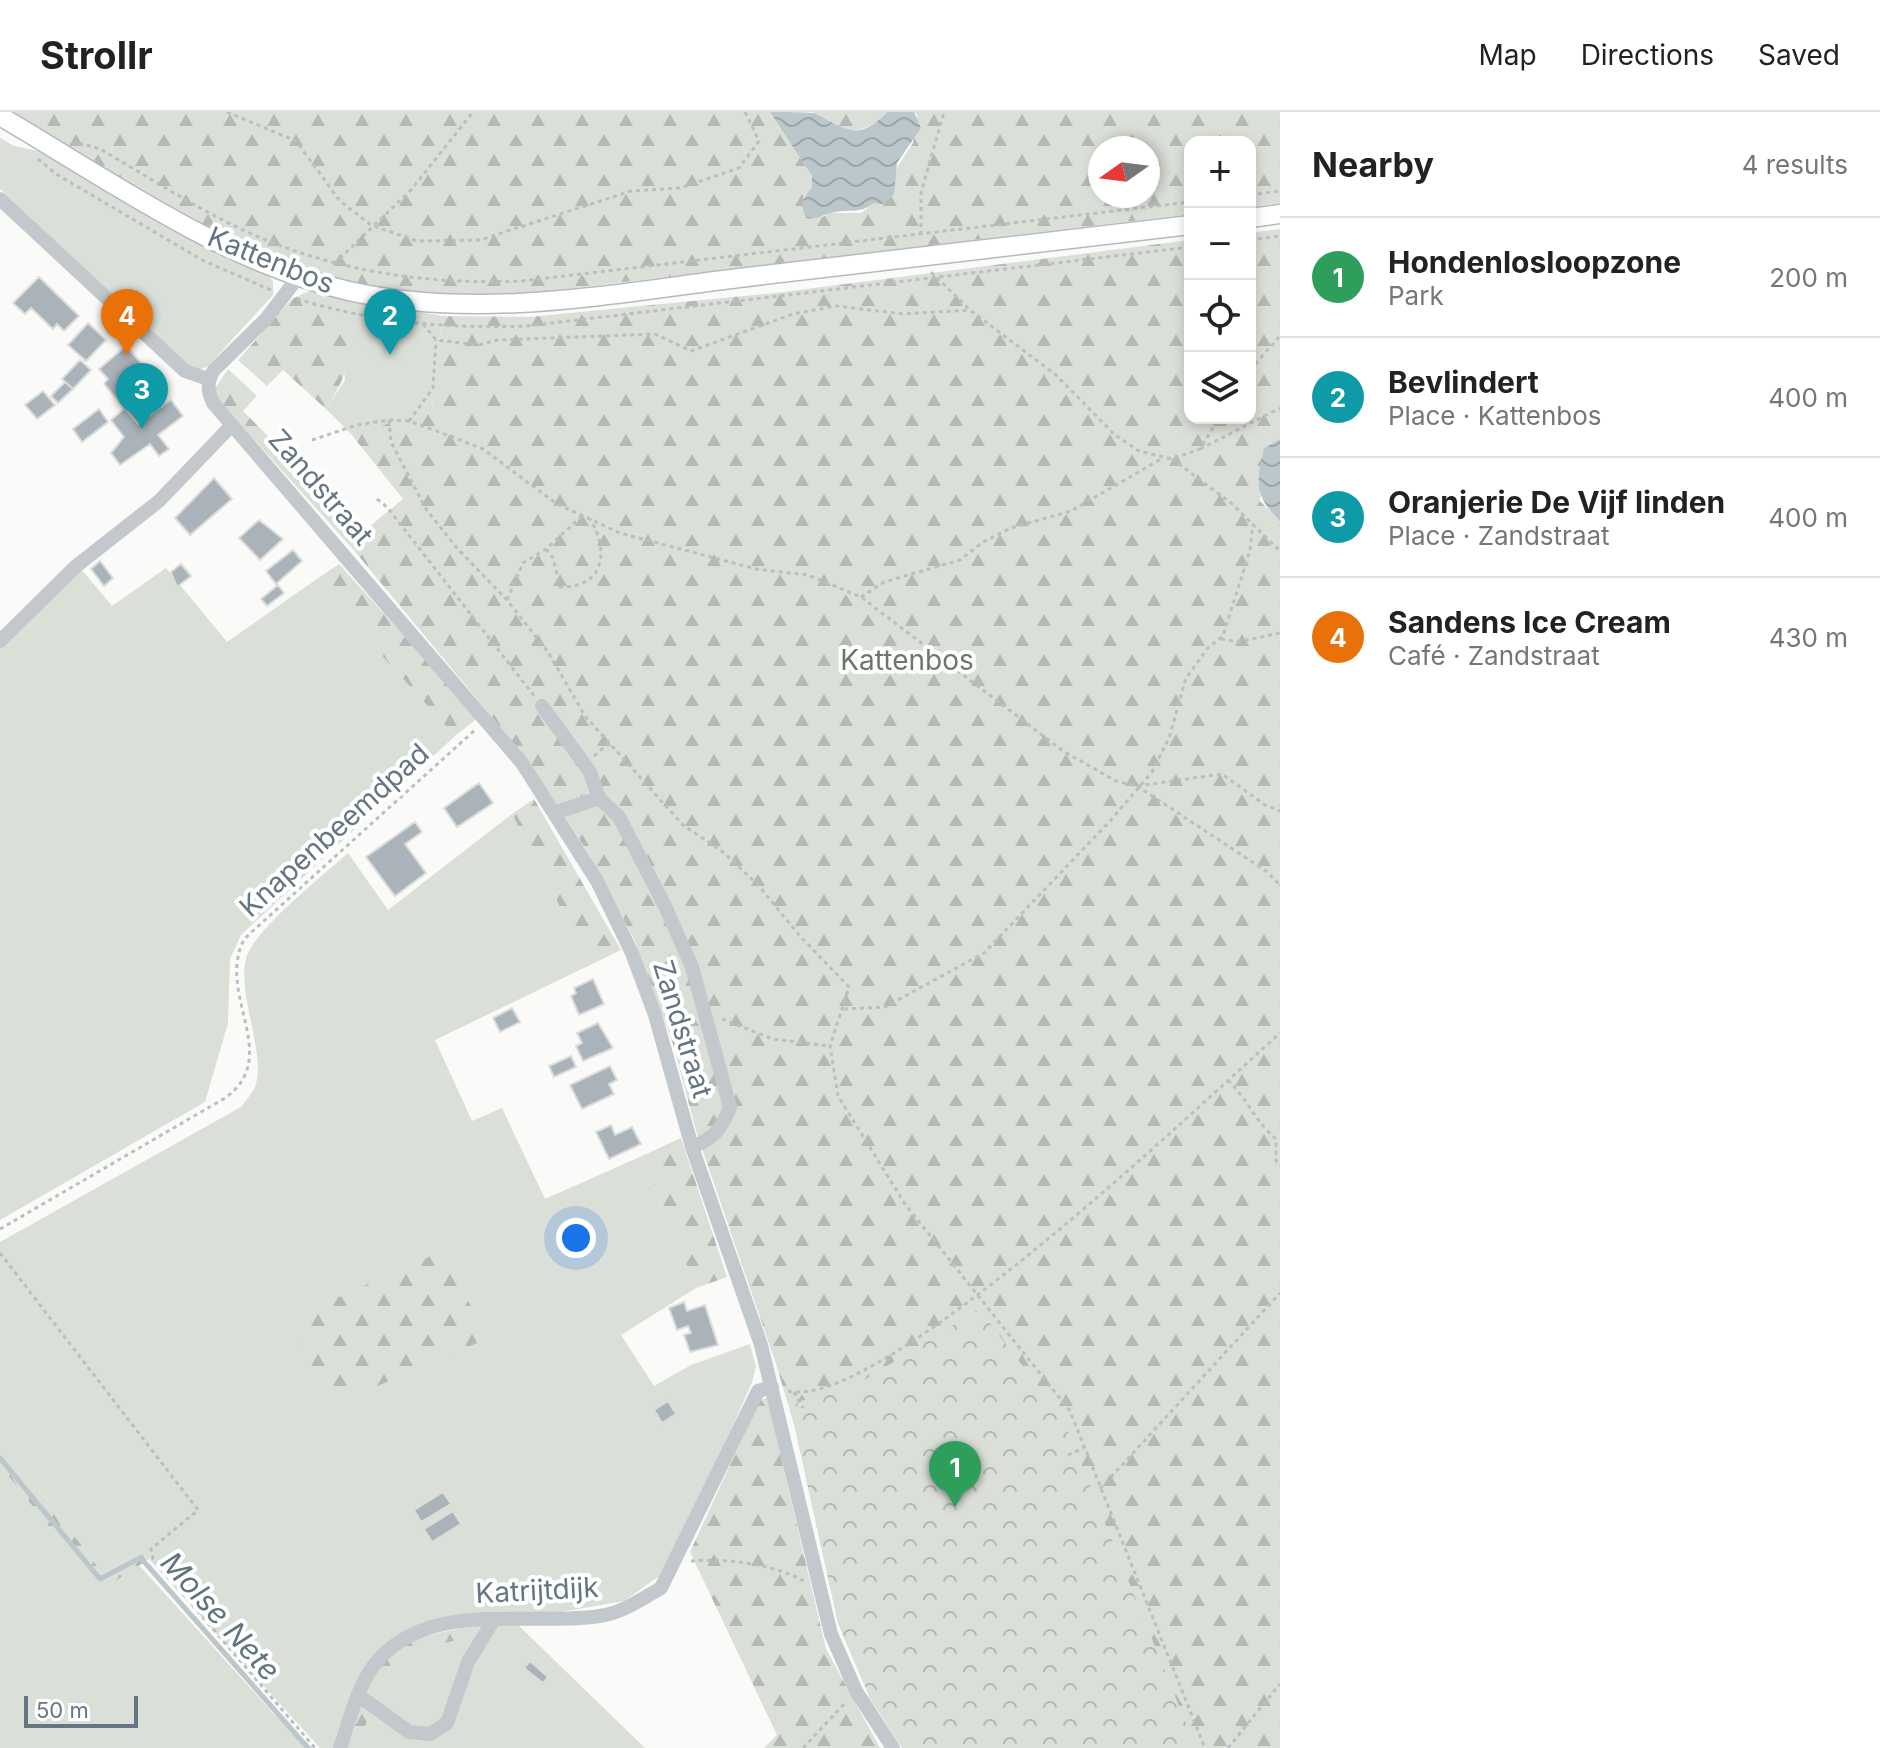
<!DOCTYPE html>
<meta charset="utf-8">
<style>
body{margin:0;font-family:Inter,sans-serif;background:#f2f2f2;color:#222}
.controls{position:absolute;right:24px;top:24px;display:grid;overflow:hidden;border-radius:16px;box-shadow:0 4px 12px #0003}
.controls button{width:72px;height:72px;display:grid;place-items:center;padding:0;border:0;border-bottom:2px solid #e0e0e0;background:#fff;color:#222;font:40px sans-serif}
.compass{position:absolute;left:1088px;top:24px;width:72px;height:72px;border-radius:50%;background:#fff;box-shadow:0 4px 12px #0003;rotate:256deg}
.scale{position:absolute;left:24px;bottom:20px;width:114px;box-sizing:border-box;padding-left:8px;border:4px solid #657683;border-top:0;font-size:22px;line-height:28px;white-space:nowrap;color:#657683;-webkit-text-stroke:6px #fff;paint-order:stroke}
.you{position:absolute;left:576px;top:1126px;width:28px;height:28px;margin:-20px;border:6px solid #fff;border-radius:50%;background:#1a73e8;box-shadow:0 0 0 12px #1a73e833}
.badge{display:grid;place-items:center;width:52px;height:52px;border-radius:50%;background:#e4572e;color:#fff;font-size:26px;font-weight:700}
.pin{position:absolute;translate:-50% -66px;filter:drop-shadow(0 2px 4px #0008)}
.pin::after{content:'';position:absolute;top:42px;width:28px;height:24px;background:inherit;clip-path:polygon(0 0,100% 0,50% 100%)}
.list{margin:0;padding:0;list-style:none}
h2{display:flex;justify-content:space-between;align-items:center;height:104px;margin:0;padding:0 32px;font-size:34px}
h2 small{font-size:26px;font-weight:400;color:#767676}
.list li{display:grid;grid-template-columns:52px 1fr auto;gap:24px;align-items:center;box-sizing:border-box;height:120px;padding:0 32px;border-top:2px solid #e0e0e0}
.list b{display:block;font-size:30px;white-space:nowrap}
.list p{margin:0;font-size:26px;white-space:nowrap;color:#767676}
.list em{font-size:26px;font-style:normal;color:#767676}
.icon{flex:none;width:44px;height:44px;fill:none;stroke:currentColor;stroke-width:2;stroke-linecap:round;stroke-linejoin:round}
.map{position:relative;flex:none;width:1280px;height:1636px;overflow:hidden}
header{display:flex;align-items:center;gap:48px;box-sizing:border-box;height:112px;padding:0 40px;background:#fff;border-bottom:2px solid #e0e0e0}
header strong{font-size:38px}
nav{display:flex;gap:44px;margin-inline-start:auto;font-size:28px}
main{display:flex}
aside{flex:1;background:#fff}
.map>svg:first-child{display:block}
.green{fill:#dadfd7}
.forest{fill:url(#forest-firs);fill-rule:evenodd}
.park{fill:url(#park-crowns)}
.water{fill:url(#water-waves)}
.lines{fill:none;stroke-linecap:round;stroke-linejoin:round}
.stream{stroke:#bbc7cb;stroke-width:5}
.building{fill:#aab3b9;stroke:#dcdcda;stroke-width:2}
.major-casing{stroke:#b5babe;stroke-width:21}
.path{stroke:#bbbfc2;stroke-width:3;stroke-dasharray:4 4;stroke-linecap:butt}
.minor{stroke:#c3c8cc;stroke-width:14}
.major{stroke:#fff;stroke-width:18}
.labels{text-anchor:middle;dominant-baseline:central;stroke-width:8;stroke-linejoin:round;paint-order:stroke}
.street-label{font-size:28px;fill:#657683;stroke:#fff}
.park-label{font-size:28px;fill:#687a64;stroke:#fff}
.water-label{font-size:30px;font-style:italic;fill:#60757c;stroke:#fff}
</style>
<header>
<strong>Strollr</strong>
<nav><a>Map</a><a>Directions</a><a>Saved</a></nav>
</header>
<main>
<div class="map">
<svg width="1280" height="1636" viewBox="0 0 1280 1636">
<defs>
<pattern id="forest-firs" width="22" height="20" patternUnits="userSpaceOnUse" patternTransform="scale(2)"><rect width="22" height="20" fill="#dadfd7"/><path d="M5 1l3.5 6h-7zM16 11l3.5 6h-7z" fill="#b4b9b4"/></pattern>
<pattern id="park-crowns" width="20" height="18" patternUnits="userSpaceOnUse" patternTransform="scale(2)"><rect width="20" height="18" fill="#dadfd7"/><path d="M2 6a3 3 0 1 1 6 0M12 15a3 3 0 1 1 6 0" fill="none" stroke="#b4b9b4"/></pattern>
<pattern id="water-waves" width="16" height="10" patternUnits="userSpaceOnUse" patternTransform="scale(2)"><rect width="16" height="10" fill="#bbc7cb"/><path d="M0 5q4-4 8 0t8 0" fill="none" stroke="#9ca6aa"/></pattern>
</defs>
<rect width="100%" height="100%" fill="#fafaf8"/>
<path class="green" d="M0 26 14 34 38 39 194 127 265 159 273 169V183L208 254 194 260 0 77Z
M330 183 442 204 432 300 386 336 351 322 326 297 345 268 339 211Z
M166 456 227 530 314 469 455 624 241 823 230 847 228 911 205 990 0 1108V537L81 457 112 494Z
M512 702 590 853 435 928 472 1009 502 996 545 1087 642 1044 696 1176 621 1223 654 1274 691 1253 750 1232 756 1255 752 1270 708 1371 661 1463 624 1489 561 1500 431 1509 386 1532 368 1550 334 1636H320L149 1447 158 1434 154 1429 104 1463 15 1346 5 1358 100 1479 138 1452 274 1602 313 1636H0V1130L241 995C245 989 252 982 255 975 267 944 237 883 246 847 252 819 324 763 348 741L388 798Z
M516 1511 645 1636H356L390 1554 428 1535 465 1526 485 1513Z"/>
<path class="forest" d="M11 0H770L812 64V75L803 86 823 105 829 101H861L874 91 913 31 917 2 914 0H1280V91L1250 95V30H1190V102L524 182C481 183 439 184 396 179 254 162 130 71 11 0ZM1100 36H1148V84H1100Z
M813 0H887C863 25 839 24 813 0Z
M1280 117V327L1264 336 1260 389 1280 409V1636H902L870 1586 838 1511 795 1316 776 1252 697 1022 673 932 635 829 587 739 524 644 352 436 212 281 228 257 257 284 243 299 363 420 403 387 351 322 432 300 442 204 529 205 775 181 1190 128V306H1250V121Z
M311 178 330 183C348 239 360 243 326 297L283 258 267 274 238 248 292 187Z
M339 452 478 606 455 624 314 469Z
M534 687 621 838 590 853 512 702Z
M681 1026 727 1165 696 1176 642 1044Z
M440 1140 489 1226 331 1294 290 1207Z
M767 1286 826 1537 880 1636H764L777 1623 690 1440 760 1288Z
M15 1346 104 1463 154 1429 158 1434 149 1447 100 1479 4 1358Z
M485 1513 465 1526 428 1535 390 1554 356 1636H347C355 1615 365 1572 378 1555 402 1524 449 1518 485 1513Z"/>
<path class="park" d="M979 1197 1062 1305 1196 1636H902L870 1586 838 1511 795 1316 802 1314 797 1290 853 1275Z"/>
<path class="water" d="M770 0C782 0 804 0 814 1 846 17 857 31 887 0H914L921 16 897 51 894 82 884 92 874 91C858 103 849 96 831 101 821 103 818 108 806 106 800 92 802 87 812 75V64Z
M1280 327V409C1254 384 1256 371 1264 336Z"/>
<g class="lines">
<path class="stream" d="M0 1346 100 1467 140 1446 147 1453 308 1636"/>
</g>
<path class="building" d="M39 165 79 204 64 219 57 212 53 217 31 196 25 202 13 191Z
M88 211 106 228 86 249 68 233Z
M126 234 156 268 142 281 157 298 138 312 104 272 108 267 99 257Z
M80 248 91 258 73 277 62 267Z
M65 270 73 277 58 291 51 284Z
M43 279 55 293 37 307 25 293Z
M171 288 183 304 158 323 169 337 159 344 150 332 120 353 111 341 124 325 111 308 125 296 138 312Z
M99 297 108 310 82 330 73 317Z
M214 366 232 387 190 423 175 406Z
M259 408 283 427 260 448 239 426Z
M293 438 302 449 276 472 266 459Z
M100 449 113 466 104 474 91 457Z
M181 452 191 464 177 475 171 460Z
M278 473 284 481 267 494 261 487Z
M479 671 493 691 457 715 444 696Z
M415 710 422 720 405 732 426 761 395 784 366 745Z
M593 867 604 892 579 903 571 884 576 881 574 876Z
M512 896 520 910 500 920 493 906Z
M598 911 613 936 583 949 576 934 582 931 577 921Z
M571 944 576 955 554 965 549 954Z
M610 954 617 968 609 972 614 982 582 997 570 973Z
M611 1013 615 1023 632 1015 641 1032 609 1047 596 1020Z
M684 1190 687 1199 705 1193 718 1233 690 1240 684 1223 691 1221 688 1214 677 1218 669 1196Z
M668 1289 676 1302 662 1311 654 1298Z
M443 1380 451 1392 421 1410 414 1398Z
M453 1399 461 1412 432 1430 424 1417Z
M530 1549 548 1565 543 1571 524 1556Z"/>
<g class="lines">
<g class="major-casing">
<path id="major" d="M0 4C111 69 223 150 349 179 478 208 610 182 739 166 889 148 1040 131 1190 113
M1250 106 1280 102"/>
</g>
<path class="path" d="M227 0 296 29 340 89 371 113 417 129 480 128 631 79 680 76 739 56 759 29 745 0
M79 31 100 37C147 64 194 95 243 118 332 159 424 173 522 169L1190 90
M38 47 56 62 202 148 271 178
M1250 83 1280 79
M921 123V81L944 0
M1250 128 1280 124
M334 152 411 78 473 0
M931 160 970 198 1056 263 1115 323 1139 339 1172 347 1200 337 1219 306
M297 187C373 210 448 217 527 214L1190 135
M423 212 436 228 479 233 497 228 655 222 691 239 793 202 836 194 903 202 970 198
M1250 258 1280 224
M389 308 391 330 426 397 456 435 507 488 548 540 585 604 683 713 723 740 759 774 799 823 849 875 830 934 838 984 905 1092 1070 1299 1205 1636
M409 309 433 276 436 228
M312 328 357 313 389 308 409 309 450 324 483 337 557 392 620 421 756 457 808 463 861 485 1063 639 1116 669 1137 674 1222 662 1265 693 1280 699
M1200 337 1280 296
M1172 347 1231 391 1280 439
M377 387 387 395 535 585
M546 437 553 446 560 475C604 476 610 439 590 407
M861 485 884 470 960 448 983 430 1011 416 1071 399 1161 347
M507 488 523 451 546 437 582 404
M1221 527 1238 530 1280 521
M594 644 609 631
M1137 674 1266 759 1280 773
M844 897 885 895 984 841 1111 708 1152 660 1169 626 1186 566 1208 536 1223 524 1250 438 1253 412
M722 907 773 927 830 934
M1228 968C1247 987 1256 1010 1276 1027V1049L1280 1052
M0 1117 225 986C284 944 214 881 245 826L475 618
M0 1141 198 1398 151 1437 153 1447 315 1636
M788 1279C879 1301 1204 989 1280 921
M794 1280 803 1296
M1068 1343 1084 1336
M1100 1377 1280 1181
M691 1449C726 1446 773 1452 804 1469
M803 1636 845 1591
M1228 1636 1280 1572"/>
<path class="minor" d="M0 87 185 259 208 267
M299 164 266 207 214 258C207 270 207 278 213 291L522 651 597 769 632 841 655 903 692 1035 761 1233 831 1522 856 1579 893 1636
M0 529 75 455 159 389 232 313
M542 594 590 660 599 686 619 705 665 794 692 855 730 995C722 1016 714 1027 692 1035
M554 701 599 686
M358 1583 409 1620 430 1622 447 1611 468 1550 493 1509
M340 1636C350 1607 358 1570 379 1547 434 1487 528 1515 600 1504 622 1501 642 1487 661 1476L758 1279 772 1275"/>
<use href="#major" class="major"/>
</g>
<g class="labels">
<g class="street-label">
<text transform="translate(271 148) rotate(22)">Kattenbos</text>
<text transform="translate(321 375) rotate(49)">Zandstraat</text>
<text transform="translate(334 718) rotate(-42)">Knapenbeemdpad</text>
<text transform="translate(683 917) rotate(73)">Zandstraat</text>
<text transform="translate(537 1478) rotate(-3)">Katrijtdijk</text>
</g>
<g class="park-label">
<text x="907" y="548">Kattenbos</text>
</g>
<g class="water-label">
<text transform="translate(221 1504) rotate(48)">Molse Nete</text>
</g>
</g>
</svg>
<div class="controls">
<button>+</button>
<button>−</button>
<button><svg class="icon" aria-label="locate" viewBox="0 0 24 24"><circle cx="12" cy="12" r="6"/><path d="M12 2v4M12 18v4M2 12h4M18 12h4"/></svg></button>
<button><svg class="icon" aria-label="layers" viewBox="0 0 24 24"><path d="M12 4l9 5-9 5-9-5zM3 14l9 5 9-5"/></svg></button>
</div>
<svg class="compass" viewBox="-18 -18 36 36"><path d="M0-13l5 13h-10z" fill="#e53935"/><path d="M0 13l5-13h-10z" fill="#767676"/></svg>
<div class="scale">50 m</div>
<div class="you"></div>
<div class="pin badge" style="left:955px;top:1395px;background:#2e9e5b">1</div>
<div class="pin badge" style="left:390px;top:243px;background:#0f9aa8">2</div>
<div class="pin badge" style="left:142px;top:317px;background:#0f9aa8">3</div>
<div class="pin badge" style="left:127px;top:243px;background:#e8710a">4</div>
</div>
<aside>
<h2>Nearby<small>4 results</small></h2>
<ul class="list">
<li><span class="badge" style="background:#2e9e5b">1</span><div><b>Hondenlosloopzone</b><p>Park</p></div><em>200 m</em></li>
<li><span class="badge" style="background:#0f9aa8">2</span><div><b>Bevlindert</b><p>Place · Kattenbos</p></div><em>400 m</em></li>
<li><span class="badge" style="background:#0f9aa8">3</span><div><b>Oranjerie De Vijf linden</b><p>Place · Zandstraat</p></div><em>400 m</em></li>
<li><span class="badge" style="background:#e8710a">4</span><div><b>Sandens Ice Cream</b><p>Café · Zandstraat</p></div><em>430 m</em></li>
</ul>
</aside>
</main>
